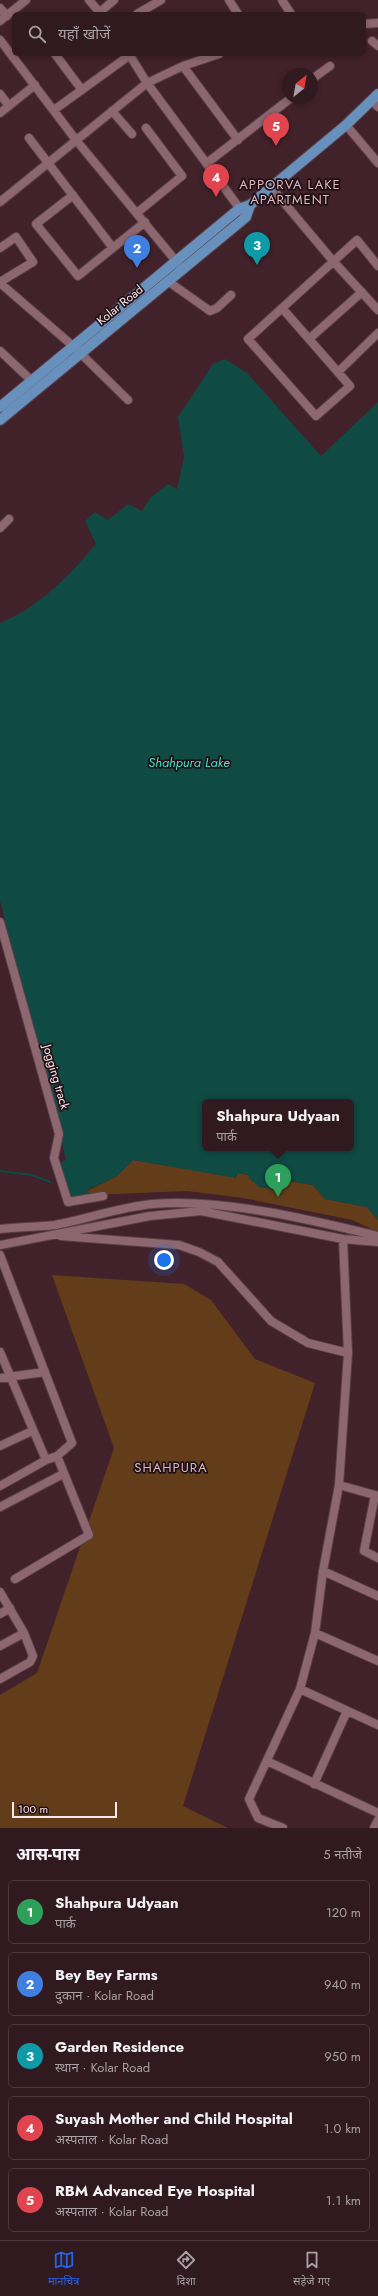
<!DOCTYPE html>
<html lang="hi">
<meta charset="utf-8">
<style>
body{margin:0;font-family:Jost,"Noto Sans Devanagari",sans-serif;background:#392229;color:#f1f3f6}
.compass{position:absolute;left:282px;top:68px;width:36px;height:36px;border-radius:50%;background:#311920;box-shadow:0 2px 6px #0003;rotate:31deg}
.scale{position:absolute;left:12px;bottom:10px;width:105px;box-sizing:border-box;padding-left:4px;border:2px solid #fee8ed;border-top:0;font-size:11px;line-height:14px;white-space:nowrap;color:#fee8ed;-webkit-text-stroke:3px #1e1014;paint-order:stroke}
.you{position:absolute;left:164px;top:1260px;width:14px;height:14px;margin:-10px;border:3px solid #fff;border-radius:50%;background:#1a73e8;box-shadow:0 0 0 6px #1a73e833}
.badge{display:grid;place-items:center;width:26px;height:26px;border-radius:50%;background:#2563eb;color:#fff;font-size:13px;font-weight:700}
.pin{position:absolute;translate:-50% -33px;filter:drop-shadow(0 1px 2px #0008)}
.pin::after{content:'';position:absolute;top:21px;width:14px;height:12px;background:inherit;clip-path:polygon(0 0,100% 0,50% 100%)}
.popup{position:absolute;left:202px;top:1099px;width:152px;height:52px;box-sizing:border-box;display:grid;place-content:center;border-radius:6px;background:#311920;filter:drop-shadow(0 1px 3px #0005);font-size:13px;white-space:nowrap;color:#a8a0a5}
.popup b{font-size:15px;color:#f1f3f6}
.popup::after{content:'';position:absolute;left:50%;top:100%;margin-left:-8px;border:8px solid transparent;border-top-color:#311920}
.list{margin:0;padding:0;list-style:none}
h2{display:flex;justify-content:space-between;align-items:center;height:52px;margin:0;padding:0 16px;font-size:17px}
h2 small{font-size:13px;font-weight:400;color:#a8a0a5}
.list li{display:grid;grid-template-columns:26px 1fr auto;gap:12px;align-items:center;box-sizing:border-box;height:64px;margin:0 8px 8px;padding:0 8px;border:1px solid #4c383e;border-radius:6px}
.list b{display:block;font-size:15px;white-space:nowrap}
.list p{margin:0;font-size:13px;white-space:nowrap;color:#a8a0a5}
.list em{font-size:13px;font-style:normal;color:#a8a0a5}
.icon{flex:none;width:22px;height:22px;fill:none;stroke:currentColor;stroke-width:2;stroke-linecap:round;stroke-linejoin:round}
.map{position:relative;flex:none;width:378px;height:1828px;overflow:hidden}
.search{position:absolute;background:#311920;box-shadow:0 2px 6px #0003;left:12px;right:12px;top:12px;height:44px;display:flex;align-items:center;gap:10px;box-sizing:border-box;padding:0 14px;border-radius:6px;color:#a8a0a5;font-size:15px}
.sheet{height:412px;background:#311920}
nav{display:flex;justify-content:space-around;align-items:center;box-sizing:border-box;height:56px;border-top:1px solid #4c383e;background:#311920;font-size:11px;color:#a8a0a5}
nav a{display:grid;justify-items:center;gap:2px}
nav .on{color:#2563eb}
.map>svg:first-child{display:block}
.green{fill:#633d19}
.water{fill:#0f4b43;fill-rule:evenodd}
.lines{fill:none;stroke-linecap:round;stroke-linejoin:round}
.stream{stroke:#0f4b43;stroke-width:2}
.minor-casing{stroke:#5a3f47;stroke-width:10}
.major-casing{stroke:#5a3f47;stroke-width:12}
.minor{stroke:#8d6770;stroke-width:8}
.major{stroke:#6790bc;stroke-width:10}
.labels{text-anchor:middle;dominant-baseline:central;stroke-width:3.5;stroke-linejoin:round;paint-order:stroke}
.street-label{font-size:12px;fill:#fee8ed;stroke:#1e1014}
.neighbourhood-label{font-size:13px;letter-spacing:1px;fill:#dfb5bf;stroke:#1e1014}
.water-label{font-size:13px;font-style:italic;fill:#45e1cc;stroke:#1e1014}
</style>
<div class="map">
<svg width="378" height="1828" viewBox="0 0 378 1828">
<rect width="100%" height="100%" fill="#41212a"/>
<path class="green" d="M133 1160 236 1177 237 1173 249 1175 279 1190 289 1181 313 1185 325 1199 367 1207 378 1220V1232L352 1220 243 1198 187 1191 91 1195 87 1191 117 1176Z
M52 1275 184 1284 211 1300 255 1359 315 1383 183 1806 228 1828H0V1695L37 1673 114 1448Z"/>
<path class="water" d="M225 359 247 373 321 456 378 402V1220L367 1207 325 1199 313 1185 289 1181 279 1190 259 1187 249 1178V1175L237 1173 236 1178 133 1160 117 1176 87 1190 91 1195 70 1199 57 1164 66 1160 0 901V623C38 608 70 575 96 544L85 521 95 512 108 520 128 504 142 511 150 498 168 484 177 489 184 457 178 417 213 364ZM205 1102H351V1148H205Z"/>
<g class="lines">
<path class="stream" d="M0 1171 32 1175 50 1182"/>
<g class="minor-casing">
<path id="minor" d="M89 0 101 14
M229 0 238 14
M282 0 291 14
M0 8 7 16
M100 12 114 0
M137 14 161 0
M0 21 26 0
M364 24 378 23
M0 40 76 140 180 266
M372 41 378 46
M55 54 82 90
M129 54 147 83 243 213
M183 66 238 140
M312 79 330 66
M0 94 9 106
M371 100 378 107
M54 110 130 55
M112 111 132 134
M0 113 35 85
M346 125 378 163
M29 138 113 248
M207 163 291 98
M271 187 333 261 378 310
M73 195 36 224 78 276 145 222
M0 202 147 83 183 66 219 54
M138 212 182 176 146 128
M0 248 16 237 33 262 0 282
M169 282 210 311 217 308 231 295
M0 283 73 346 128 400
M282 308 350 386 316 416 248 339 357 240 378 266
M309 339 362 292
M0 351 32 381
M338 372 378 333
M0 528 9 519
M0 922 59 1134 54 1158 68 1202 103 1196
M0 1229C18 1227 37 1227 55 1225 88 1219 119 1207 153 1204 221 1198 312 1220 378 1236
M61 1236 179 1245 199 1252 218 1262 271 1321 308 1343 348 1353
M0 1245 150 1216 201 1211 343 1239 378 1242
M0 1255 72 1443 57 1456 46 1460 0 1486
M0 1352 46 1460
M0 1378 45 1372
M0 1446 32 1431
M339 1485 378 1496
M375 1495 364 1551 378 1558
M0 1507 63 1474
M323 1571 378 1596
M15 1579 89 1535 57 1456
M0 1592 24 1633 33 1656 30 1662 0 1679
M0 1614 10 1608
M315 1633 378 1661
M0 1646 24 1633
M300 1689 378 1725
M267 1761 378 1813
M314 1784 347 1711
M283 1828 258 1818 249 1799 300 1689 315 1633 323 1571 339 1485 348 1353 343 1239
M374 1828 378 1820"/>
</g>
<g class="major-casing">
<path id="major" d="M0 407 239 209 250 205 346 125 378 94
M0 420 246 217 250 205"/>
</g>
<use href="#minor" class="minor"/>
<use href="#major" class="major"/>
</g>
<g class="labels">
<g class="street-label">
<text transform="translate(120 305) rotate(-39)">Kolar Road</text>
<text transform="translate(56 1077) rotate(74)">Jogging track</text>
</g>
<g class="neighbourhood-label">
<text x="290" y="184">APPORVA LAKE<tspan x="290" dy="15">APARTMENT</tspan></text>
<text x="171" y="1467">SHAHPURA</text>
</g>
<g class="water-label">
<text x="189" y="762">Shahpura Lake</text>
</g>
</g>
</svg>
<svg class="compass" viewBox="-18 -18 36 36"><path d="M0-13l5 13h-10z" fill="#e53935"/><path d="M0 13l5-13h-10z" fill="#a8a0a5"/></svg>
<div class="scale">100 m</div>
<div class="you"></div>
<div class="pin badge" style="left:278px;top:1197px;background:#2e9e5b">1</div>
<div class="popup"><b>Shahpura Udyaan</b>पार्क</div>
<div class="pin badge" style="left:137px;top:268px;background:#3f7fe0">2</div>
<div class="pin badge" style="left:257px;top:265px;background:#0f9aa8">3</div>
<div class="pin badge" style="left:216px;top:197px;background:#e0444e">4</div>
<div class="pin badge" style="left:276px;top:146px;background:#e0444e">5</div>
<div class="search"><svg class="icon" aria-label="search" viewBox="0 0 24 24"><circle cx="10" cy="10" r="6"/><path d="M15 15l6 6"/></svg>यहाँ खोजें</div>
</div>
<section class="sheet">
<h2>आस-पास<small>5 नतीजे</small></h2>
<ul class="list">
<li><span class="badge" style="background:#2e9e5b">1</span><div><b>Shahpura Udyaan</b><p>पार्क</p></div><em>120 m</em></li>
<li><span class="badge" style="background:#3f7fe0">2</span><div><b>Bey Bey Farms</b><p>दुकान · Kolar Road</p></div><em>940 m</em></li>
<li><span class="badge" style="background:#0f9aa8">3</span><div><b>Garden Residence</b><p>स्थान · Kolar Road</p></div><em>950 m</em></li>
<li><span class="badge" style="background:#e0444e">4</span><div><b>Suyash Mother and Child Hospital</b><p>अस्पताल · Kolar Road</p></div><em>1.0 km</em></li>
<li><span class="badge" style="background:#e0444e">5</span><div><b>RBM Advanced Eye Hospital</b><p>अस्पताल · Kolar Road</p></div><em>1.1 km</em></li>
</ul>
</section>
<nav>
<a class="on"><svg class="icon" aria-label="map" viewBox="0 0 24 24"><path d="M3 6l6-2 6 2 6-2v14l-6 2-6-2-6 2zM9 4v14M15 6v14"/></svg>मानचित्र</a>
<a><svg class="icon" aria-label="directions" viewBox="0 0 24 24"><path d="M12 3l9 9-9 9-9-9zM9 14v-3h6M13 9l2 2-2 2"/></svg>दिशा</a>
<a><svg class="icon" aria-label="saved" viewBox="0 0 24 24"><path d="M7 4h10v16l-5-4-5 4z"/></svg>सहेजे गए</a>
</nav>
